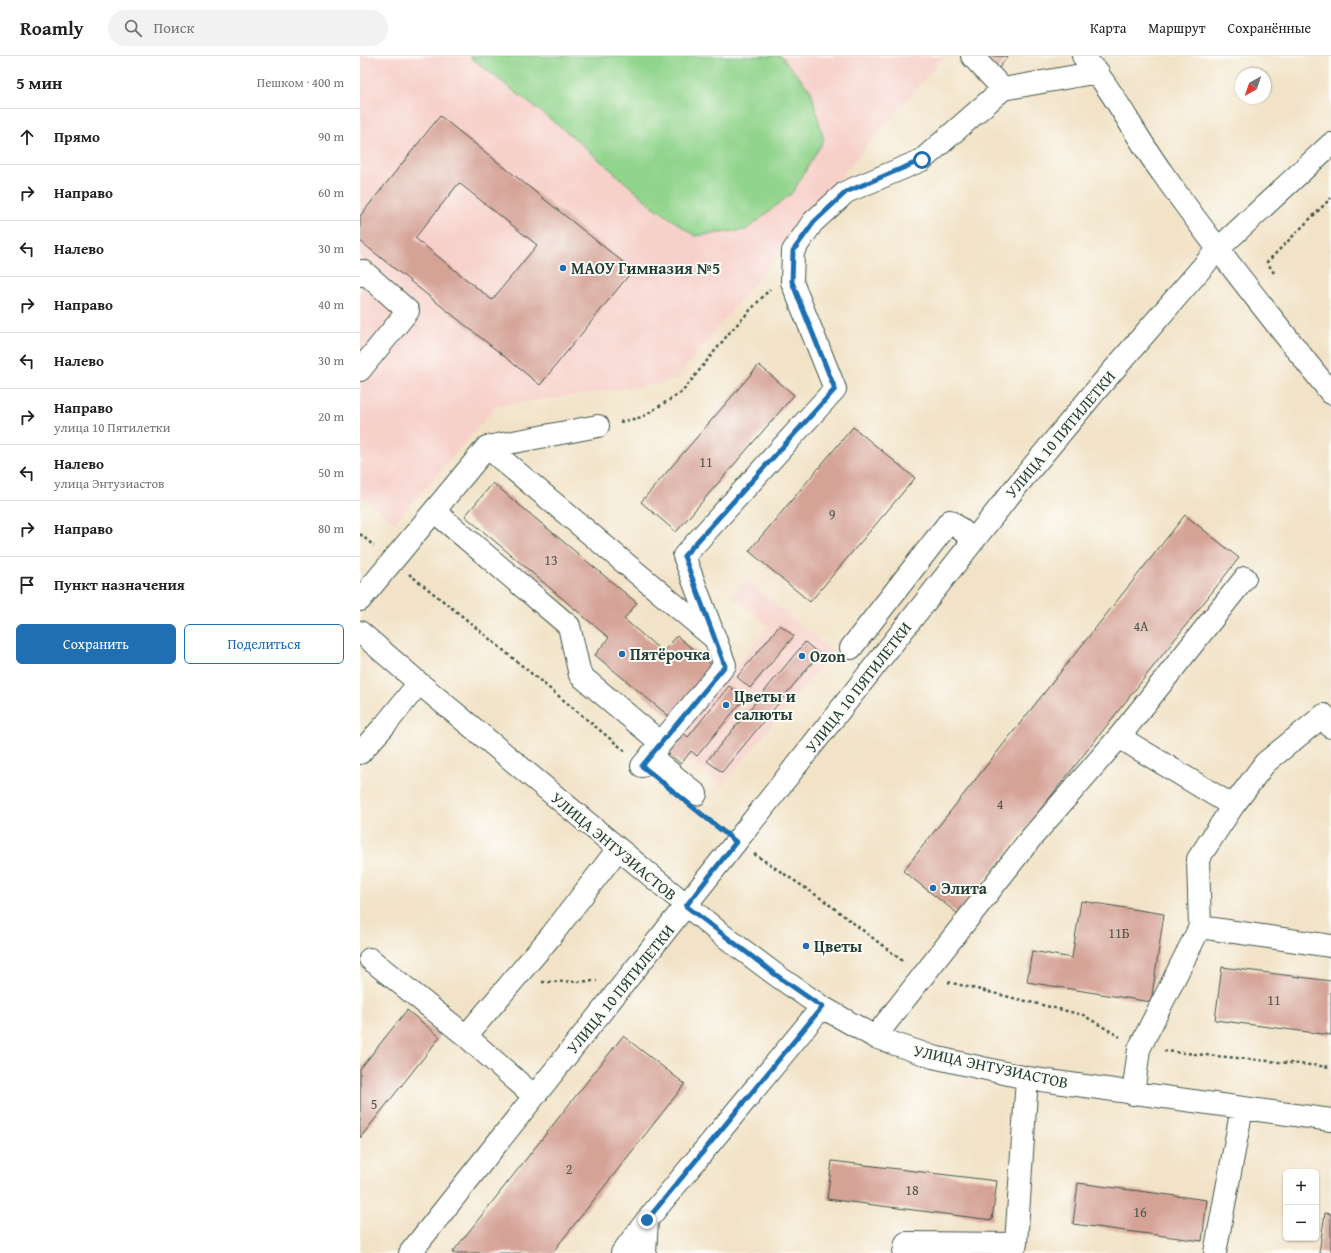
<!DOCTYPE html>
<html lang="ru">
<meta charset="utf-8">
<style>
body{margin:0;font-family:"Gentium Book Plus",serif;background:#f2f2f2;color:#202124}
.controls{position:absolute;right:12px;bottom:12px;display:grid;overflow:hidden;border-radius:6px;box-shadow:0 1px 3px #0004}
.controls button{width:36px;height:36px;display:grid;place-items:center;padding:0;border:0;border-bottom:1px solid #e0e0e0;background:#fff;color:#202124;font:20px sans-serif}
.compass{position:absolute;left:875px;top:12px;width:36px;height:36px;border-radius:50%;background:#fff;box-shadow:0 1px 3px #0004;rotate:220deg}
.stop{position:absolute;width:12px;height:12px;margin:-9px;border:3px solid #1f6fb2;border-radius:50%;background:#fff}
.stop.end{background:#1f6fb2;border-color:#fff;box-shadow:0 1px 4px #0008}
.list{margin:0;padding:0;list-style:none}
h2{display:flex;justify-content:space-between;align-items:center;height:52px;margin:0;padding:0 16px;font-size:17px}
h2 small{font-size:13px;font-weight:400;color:#757577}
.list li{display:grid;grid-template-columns:26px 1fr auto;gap:12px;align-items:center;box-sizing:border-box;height:56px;padding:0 16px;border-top:1px solid #e0e0e0}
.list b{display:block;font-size:15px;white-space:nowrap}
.list p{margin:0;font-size:13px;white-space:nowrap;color:#757577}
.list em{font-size:13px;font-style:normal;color:#757577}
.actions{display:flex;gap:8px;padding:12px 16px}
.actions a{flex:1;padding:9px 0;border:1px solid #1f6fb2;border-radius:6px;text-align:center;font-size:14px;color:#1f6fb2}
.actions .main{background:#1f6fb2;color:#fff}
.icon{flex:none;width:22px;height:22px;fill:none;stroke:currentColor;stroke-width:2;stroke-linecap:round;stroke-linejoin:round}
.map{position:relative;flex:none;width:971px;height:1197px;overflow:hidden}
header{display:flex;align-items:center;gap:24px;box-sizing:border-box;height:56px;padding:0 20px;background:#fff;border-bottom:1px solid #e0e0e0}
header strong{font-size:19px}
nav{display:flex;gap:22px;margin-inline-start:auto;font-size:14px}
.search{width:280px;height:36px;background:#f2f2f2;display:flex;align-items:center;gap:10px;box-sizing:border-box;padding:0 14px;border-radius:22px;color:#757577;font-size:15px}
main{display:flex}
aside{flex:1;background:#fff}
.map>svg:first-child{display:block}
.built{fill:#f7d0ca}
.green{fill:#91d48c;stroke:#588860}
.building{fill:#d5a296;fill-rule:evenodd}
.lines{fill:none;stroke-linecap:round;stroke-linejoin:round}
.minor-casing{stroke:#3f564a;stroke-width:24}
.path{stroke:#3f564a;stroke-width:2.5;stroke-dasharray:3 3;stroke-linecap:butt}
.minor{stroke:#fff;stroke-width:22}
.route{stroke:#1f6fb2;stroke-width:5}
.poi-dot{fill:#1f6fb2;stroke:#fdfcf7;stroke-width:1.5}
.labels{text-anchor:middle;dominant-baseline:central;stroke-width:4;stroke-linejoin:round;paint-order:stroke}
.number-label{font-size:14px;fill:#4c564c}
.poi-label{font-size:16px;font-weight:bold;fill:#1f3d34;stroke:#fdfcf7;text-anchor:start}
.street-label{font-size:16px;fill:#1f3d34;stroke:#fdfcf7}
</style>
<header>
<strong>Roamly</strong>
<div class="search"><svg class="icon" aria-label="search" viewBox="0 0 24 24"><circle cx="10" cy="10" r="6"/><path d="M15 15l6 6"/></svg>Поиск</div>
<nav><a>Карта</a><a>Маршрут</a><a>Сохранённые</a></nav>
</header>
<main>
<aside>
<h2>5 мин<small>Пешком · 400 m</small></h2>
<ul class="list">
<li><svg class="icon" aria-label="ahead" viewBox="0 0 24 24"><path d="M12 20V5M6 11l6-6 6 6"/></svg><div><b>Прямо</b></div><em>90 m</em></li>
<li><svg class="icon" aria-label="right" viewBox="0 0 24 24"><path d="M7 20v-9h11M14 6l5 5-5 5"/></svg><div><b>Направо</b></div><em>60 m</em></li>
<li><svg class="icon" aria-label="left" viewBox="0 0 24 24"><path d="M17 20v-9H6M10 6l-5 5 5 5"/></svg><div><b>Налево</b></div><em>30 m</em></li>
<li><svg class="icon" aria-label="right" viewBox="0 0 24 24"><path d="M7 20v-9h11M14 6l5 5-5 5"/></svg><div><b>Направо</b></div><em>40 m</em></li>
<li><svg class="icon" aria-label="left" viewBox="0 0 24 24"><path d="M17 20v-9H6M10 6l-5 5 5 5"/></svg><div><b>Налево</b></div><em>30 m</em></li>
<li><svg class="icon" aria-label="right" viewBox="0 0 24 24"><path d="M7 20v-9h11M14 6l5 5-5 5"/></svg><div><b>Направо</b><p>улица 10 Пятилетки</p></div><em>20 m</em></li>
<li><svg class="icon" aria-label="left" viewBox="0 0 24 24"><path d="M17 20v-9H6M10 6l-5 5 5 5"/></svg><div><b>Налево</b><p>улица Энтузиастов</p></div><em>50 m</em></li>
<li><svg class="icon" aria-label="right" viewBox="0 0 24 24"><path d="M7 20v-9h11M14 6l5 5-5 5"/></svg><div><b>Направо</b></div><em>80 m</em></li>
<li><svg class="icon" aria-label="arrive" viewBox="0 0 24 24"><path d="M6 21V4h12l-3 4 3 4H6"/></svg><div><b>Пункт назначения</b></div></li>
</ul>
<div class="actions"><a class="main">Сохранить</a><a>Поделиться</a></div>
</aside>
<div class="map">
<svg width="971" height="1197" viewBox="0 0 971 1197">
<rect width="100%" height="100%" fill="#fdfcf7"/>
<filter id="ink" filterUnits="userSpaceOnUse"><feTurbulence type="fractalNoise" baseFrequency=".025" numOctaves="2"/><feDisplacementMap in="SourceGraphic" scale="8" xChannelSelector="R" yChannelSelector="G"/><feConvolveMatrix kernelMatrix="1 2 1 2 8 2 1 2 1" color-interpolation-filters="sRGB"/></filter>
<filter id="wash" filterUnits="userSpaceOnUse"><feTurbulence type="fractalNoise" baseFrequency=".012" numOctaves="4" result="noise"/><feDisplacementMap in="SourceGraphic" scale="16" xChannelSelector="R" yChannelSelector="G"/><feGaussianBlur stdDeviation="0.9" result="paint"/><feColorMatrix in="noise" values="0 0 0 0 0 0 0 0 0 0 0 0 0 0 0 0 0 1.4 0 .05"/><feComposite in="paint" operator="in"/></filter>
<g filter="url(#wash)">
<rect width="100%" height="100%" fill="#f2e3c8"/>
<path class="built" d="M0 0H585L497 101 316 323 298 328 137 350 34 467 0 439Z
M385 524 473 595 362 730 312 689 409 570 372 540Z"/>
<path class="green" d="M109 0H421L451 35 464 84 432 137 386 174 335 180 290 148 213 81Z"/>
<g id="blocks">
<path class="building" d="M617 0H648L636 16Z
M80 60 273 214 180 329 0 185V160ZM99 127 177 189 132 244 55 182Z
M399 309 434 339 316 476 281 446Z
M493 371 555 422 450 546 389 495Z
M133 427 277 547 264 563 303 596 317 580 353 610 310 661 235 599 249 582 105 460Z
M825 459 879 502 598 858 543 815Z
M420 569 434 580 390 632 377 621Z
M445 586 459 598 362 716 347 705Z
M369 630 384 643 337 700 331 695 321 708 304 694 320 674 328 681Z
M721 845 804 858 791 946 667 926 672 895 712 902Z
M862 911 971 925V979L855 964Z
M47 954 80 981 0 1082V1013Z
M263 980 325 1028 192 1197H92Z
M472 1105 637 1125 632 1164 467 1143Z
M718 1127 847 1144 842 1185 713 1168Z
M965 1157 971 1158V1197H959Z"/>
</g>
</g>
<g filter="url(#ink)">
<use href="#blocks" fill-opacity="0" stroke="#3f564a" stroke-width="1"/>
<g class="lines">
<g class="minor-casing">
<path id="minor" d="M612 0 643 33
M723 0C755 36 775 80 803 118 856 193 914 265 971 337
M0 219 3 215 48 255 0 314
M127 391 353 581
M74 455 127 391 238 370
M0 544 74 455 209 570 220 619 301 687
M0 576 59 627 360 877 416 919 462 951 515 981 573 1001 667 1022 971 1064
M491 592 590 465 614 484
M759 681 873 750
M0 697 26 668 59 627
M290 700 336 738
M282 710 365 609 324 500 475 333 432 226 433 195 453 166 486 136 562 104 643 33 738 16
M840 871 838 803 873 750 905 707 964 659 971 671
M10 903 106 980 191 880 258 793
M106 980 174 1040
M515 981 671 782 759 681 885 522
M773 1038 779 993 840 871 971 890
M287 1164 462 951
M50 1197 376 786 655 432 738 332 858 193 971 88
M262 1197 287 1164 285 1197
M544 1197 546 1187 656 1188 667 1022
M855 1197 882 1052"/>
</g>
<path class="path" d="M914 217 907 206 971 142
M260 366 282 361 322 336 370 276 410 233
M0 478 14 490
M49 518 102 560 265 695
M343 759 358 771
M394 798 462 843 544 906
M182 926 237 925
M588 926 723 959 760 981
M804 995 971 1011"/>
<use href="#minor" class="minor"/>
</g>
</g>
<g class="lines" filter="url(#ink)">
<path class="route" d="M287 1164 462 951 416 919 326 850 376 786 282 710 365 610 324 500 475 333 432 226 433 195 454 166 486 136 562 104"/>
</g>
<g class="poi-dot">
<circle cx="203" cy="212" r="4"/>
<circle cx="262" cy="598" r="4"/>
<circle cx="442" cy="600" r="4"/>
<circle cx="366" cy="649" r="4"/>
<circle cx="573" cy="832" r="4"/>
<circle cx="446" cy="890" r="4"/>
</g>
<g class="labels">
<g class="number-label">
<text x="346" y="406">11</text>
<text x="472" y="458">9</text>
<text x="191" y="504">13</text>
<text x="781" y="570">4А</text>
<text x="640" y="748">4</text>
<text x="759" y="877">11Б</text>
<text x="914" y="944">11</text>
<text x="14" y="1048">5</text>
<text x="209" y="1113">2</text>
<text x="552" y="1134">18</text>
<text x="780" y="1156">16</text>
</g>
<g class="poi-label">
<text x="211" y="212">МАОУ Гимназия №5</text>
<text x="270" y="598">Пятёрочка</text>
<text x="450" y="600">Ozon</text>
<text x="374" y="640">Цветы и<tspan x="374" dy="18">салюты</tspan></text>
<text x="581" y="832">Элита</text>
<text x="454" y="890">Цветы</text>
</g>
<g class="street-label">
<text transform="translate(700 378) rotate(-50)">УЛИЦА 10 ПЯТИЛЕТКИ</text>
<text transform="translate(498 631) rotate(-52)">УЛИЦА 10 ПЯТИЛЕТКИ</text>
<text transform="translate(254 790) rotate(40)">УЛИЦА ЭНТУЗИАСТОВ</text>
<text transform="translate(260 933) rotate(-51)">УЛИЦА 10 ПЯТИЛЕТКИ</text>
<text transform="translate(631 1010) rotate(12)">УЛИЦА ЭНТУЗИАСТОВ</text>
</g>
</g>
</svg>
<div class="controls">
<button>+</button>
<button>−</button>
</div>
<svg class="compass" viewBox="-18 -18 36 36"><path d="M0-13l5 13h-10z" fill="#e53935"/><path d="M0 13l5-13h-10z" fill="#757577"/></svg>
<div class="stop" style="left:562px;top:104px"></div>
<div class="stop end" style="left:287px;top:1164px"></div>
</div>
</main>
